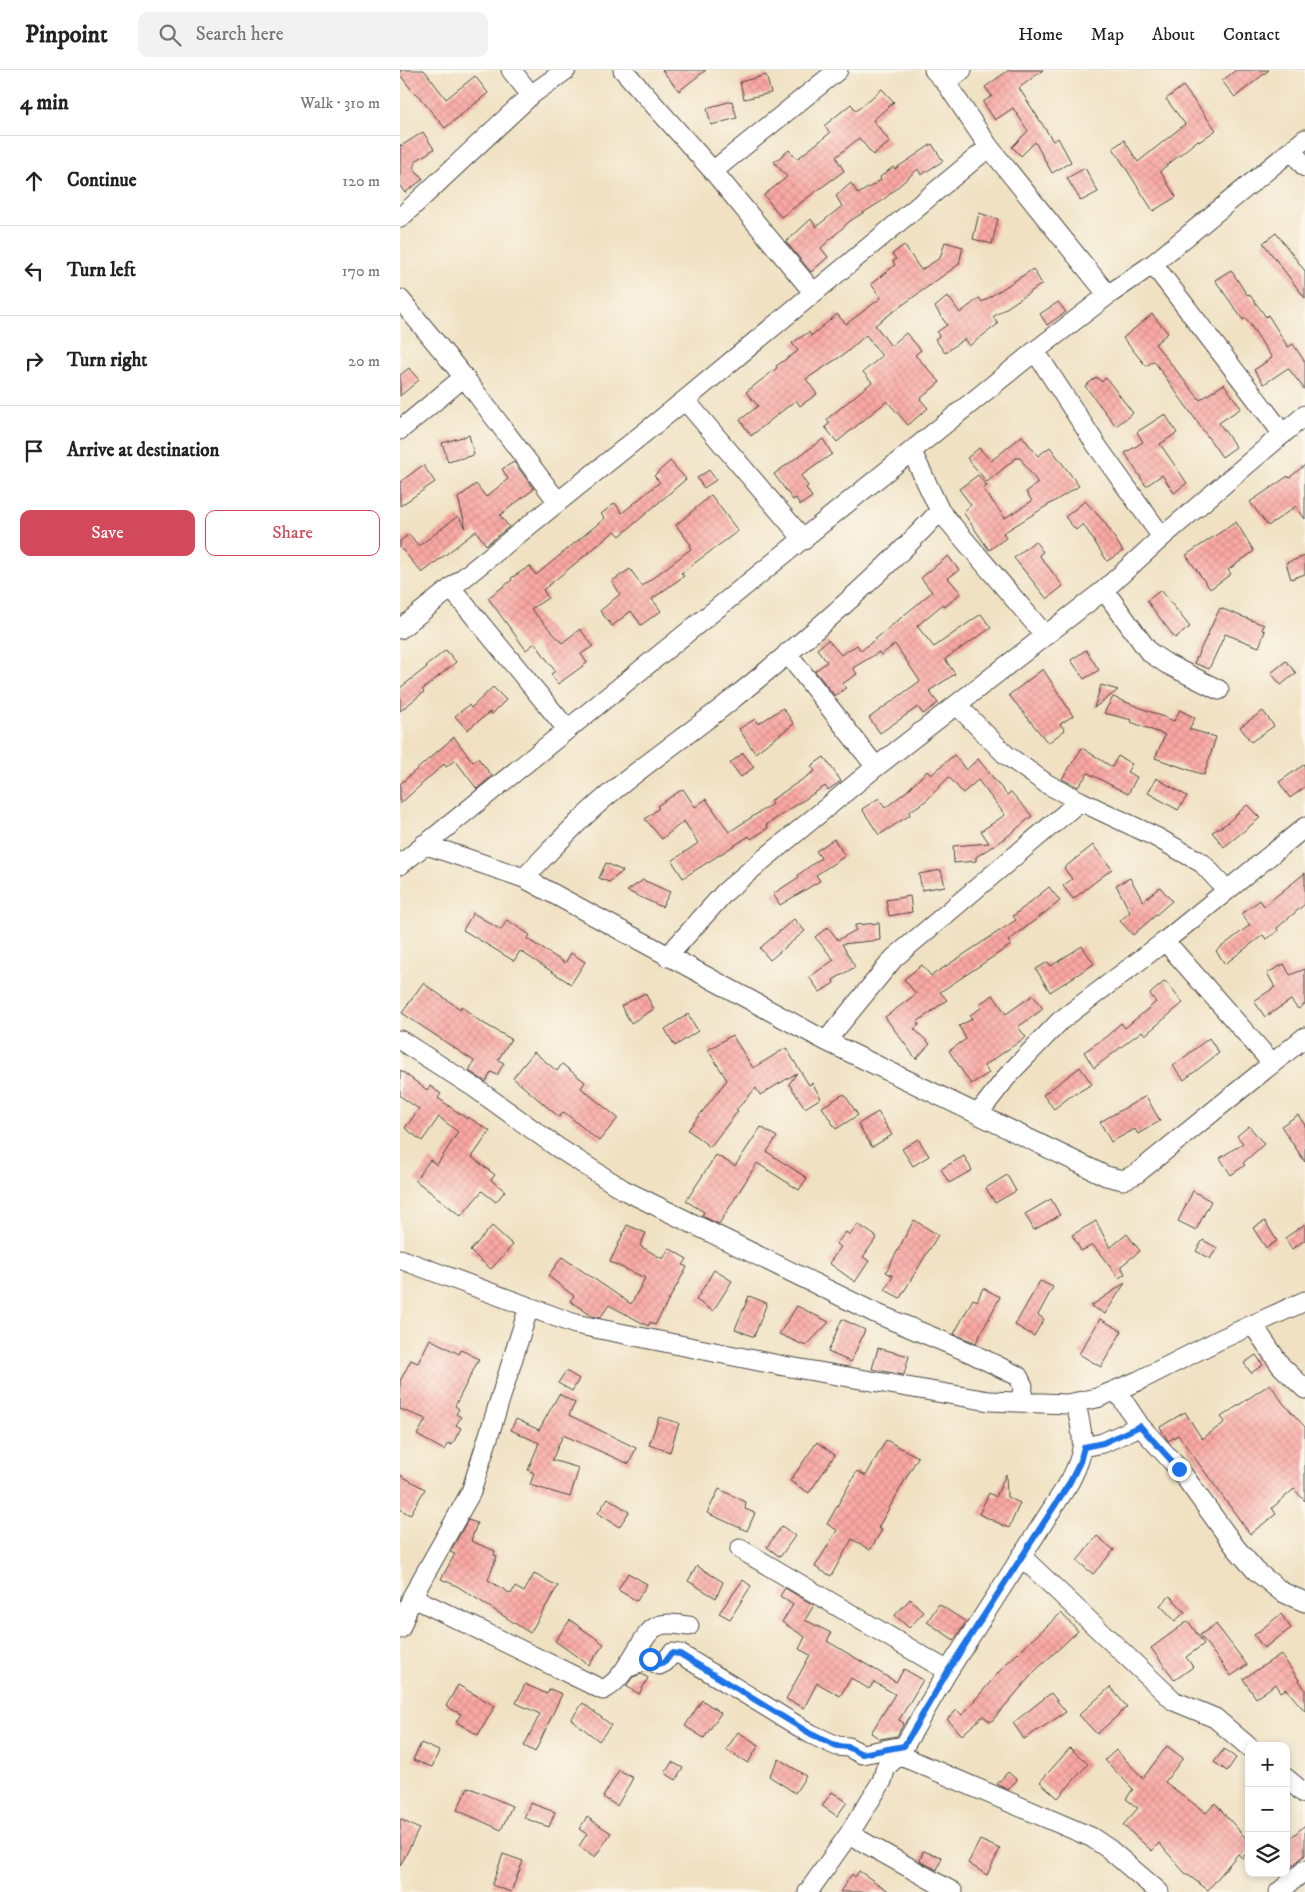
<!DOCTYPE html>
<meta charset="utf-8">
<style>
body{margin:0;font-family:"IM FELL DW Pica",serif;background:#f2f2f2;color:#222}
.controls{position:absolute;right:15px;bottom:15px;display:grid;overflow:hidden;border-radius:10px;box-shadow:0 2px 8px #0003}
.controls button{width:45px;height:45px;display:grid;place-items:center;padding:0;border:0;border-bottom:1px solid #e0e0e0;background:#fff;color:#222;font:25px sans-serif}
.stop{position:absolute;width:15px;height:15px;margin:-11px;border:4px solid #1a73e8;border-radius:50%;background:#fff}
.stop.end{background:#1a73e8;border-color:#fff;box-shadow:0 1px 5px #0008}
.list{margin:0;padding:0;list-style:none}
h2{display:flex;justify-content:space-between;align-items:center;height:65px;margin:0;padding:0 20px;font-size:21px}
h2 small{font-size:16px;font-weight:400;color:#767676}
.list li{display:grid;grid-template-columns:32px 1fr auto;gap:15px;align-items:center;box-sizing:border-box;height:90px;padding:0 20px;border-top:1px solid #e0e0e0}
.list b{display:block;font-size:19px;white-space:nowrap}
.list em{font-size:16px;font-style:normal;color:#767676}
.actions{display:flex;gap:10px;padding:15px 20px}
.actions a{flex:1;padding:11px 0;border:1px solid #d1495b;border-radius:10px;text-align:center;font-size:18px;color:#d1495b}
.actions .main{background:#d1495b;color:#fff}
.icon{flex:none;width:28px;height:28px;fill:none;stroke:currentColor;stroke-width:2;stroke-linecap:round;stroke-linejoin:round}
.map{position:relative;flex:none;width:905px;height:1822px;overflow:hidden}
header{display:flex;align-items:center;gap:30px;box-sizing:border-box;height:70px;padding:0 25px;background:#fff;border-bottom:1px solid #e0e0e0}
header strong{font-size:24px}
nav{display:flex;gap:28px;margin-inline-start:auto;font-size:18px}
.search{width:350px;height:45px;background:#f2f2f2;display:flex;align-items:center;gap:12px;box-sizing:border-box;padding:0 18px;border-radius:10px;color:#767676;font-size:19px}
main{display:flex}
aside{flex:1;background:#fff}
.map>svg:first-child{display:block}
.building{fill:url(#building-cross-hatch)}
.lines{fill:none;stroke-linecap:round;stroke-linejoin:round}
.street-casing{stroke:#494642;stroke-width:21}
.street{stroke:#fff;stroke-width:19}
.route{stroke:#1a73e8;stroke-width:6}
</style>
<header>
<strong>Pinpoint</strong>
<div class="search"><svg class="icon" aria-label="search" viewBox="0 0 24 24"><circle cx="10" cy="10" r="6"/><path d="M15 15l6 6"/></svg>Search here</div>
<nav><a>Home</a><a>Map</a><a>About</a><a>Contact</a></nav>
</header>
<main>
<aside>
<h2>4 min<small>Walk · 310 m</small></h2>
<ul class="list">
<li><svg class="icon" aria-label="ahead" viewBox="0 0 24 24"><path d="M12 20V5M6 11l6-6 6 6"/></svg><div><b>Continue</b></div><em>120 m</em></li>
<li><svg class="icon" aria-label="left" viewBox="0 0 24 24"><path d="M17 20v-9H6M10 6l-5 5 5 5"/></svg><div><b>Turn left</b></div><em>170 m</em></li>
<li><svg class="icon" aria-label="right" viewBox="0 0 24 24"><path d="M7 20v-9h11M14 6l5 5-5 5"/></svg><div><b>Turn right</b></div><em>20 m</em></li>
<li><svg class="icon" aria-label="arrive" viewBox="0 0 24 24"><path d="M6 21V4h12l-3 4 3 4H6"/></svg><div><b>Arrive at destination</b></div></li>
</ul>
<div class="actions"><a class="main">Save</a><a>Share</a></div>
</aside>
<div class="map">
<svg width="905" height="1822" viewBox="0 0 905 1822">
<defs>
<pattern id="building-cross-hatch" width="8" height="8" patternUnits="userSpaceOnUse" patternTransform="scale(1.25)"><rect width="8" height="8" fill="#faa7a3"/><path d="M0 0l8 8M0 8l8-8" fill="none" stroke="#d6908c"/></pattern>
</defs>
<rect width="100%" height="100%" fill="#fbf7ec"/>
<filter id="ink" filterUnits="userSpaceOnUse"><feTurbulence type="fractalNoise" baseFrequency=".02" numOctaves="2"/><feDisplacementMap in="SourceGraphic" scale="10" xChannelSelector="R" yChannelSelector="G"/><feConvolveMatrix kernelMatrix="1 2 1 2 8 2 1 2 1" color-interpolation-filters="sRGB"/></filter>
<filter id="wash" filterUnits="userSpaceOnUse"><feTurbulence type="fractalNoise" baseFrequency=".0096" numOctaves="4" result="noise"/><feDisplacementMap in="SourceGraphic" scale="20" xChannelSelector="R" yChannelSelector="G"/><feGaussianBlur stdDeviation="1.12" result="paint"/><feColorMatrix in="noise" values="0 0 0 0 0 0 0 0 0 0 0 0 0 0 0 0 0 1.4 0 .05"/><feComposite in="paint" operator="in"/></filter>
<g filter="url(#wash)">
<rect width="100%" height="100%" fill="#f0e1c2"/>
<g id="blocks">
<path class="building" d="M0 0H24L46 29 75 6 88 23 45 58 16 23 15 24 0 5Z
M262 0H306L279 21Z
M609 0H643L619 18 653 71 658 68 671 92 652 103 635 72 621 86 612 77 628 61 613 38 595 50 583 32 592 26 585 17Z
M836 0H869L835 27 822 11Z
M366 5 371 23 344 29 340 12Z
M783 16 816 60 799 72 798 70 760 101 776 127 753 141 713 78 724 70 738 92 785 54 766 29Z
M482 19 494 32 473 50 490 72 473 85 459 68 436 87 444 101 381 147 364 125 387 107 374 92 389 80 397 89 430 63 424 56 451 34 456 41Z
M332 31 337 48 311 55 307 38Z
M23 62 34 79 14 92 16 94 13 97 23 109 5 123 0 116V74L1 76Z
M532 74 543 91 521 105 518 99 482 131 450 151 421 178 428 187 411 202 386 172 411 149 416 157 442 136 436 126 451 113 458 124 481 110 480 107 493 97 495 99Z
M685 98 698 122 681 131 667 108Z
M579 143 598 149 592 174 573 169Z
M876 163 905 201V228L863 173Z
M545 172 563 177 559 194 475 255 491 276 506 263 521 280 515 285 540 312 520 329 528 338 508 355 487 331 437 372 425 357 430 353 427 349 472 312 463 302 482 286 466 265 446 283 406 309 417 324 400 336 396 330 351 366 340 350 358 336 346 322 377 298 376 296 398 281 392 273 409 262 411 266 437 244 446 254 481 228 471 214 495 195 493 191 496 189 492 184 504 175 521 200 540 188Z
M633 199 642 214 593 247 598 254 569 276 564 269 545 283 535 269 539 266 537 262 547 255 535 237 548 226 560 243 579 228 582 232Z
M831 200 847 225 849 224 866 247 868 245 888 277 893 274 905 292V320L888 298 864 314 854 300 872 288 846 248 843 250 815 210Z
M658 232 666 242 647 255 640 244Z
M752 244 768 263 755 274 800 330 824 314 841 338 819 353 836 377 822 387 754 291 746 296 723 268Z
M9 298 19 310 0 326V305Z
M697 307 701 312 706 308 733 343 716 356 685 316Z
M765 344 777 363 760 374 787 413 774 423 762 405 746 416 725 383 743 372 737 362Z
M69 365 74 385 48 392 42 373Z
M622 366 638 386 650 377 679 416 603 463 606 468 589 480 563 442 571 435 559 419 578 405 587 416 583 419 605 448 632 431 626 422 638 413 620 388H616L587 412 567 388 579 378 591 391Z
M423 369 432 384 401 406 408 416 406 418 412 427 400 435 396 428 393 430 374 404Z
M270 391 286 409 220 466 215 461 143 520 148 528 131 539 162 573 180 559 193 576 181 584 187 593 158 614 151 604 155 601 135 573 126 580 88 528 112 510 111 508 130 496 136 505 205 448 201 444 215 433 222 443 260 412 254 406Z
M114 392 134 419 100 445 109 457 86 475 76 461 22 503 0 477V471L9 464 19 476 58 446 66 458 58 428 76 414 86 427 108 409 102 399Z
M23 395 35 412 0 436V412Z
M905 395V449L896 436 868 456 850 432 888 406 889 408Z
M309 400 316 410 304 418 297 408Z
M311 425 338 461 281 503 284 506 252 529 261 541 241 555 231 541 212 556 200 541 220 524 212 511 230 499 242 516 291 479 289 476 291 475 276 455Z
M685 431 705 453 723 481 707 491 683 454 676 460 665 447Z
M836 452 854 481 828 500 831 504 810 519 786 485Z
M635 471 643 482 639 485 663 516 647 529 614 488Z
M548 486 559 500 548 508 561 523 545 537 543 534 517 556 534 577 581 544 591 558 545 589 555 604 529 621 538 633 523 644 518 637 480 663 469 648 520 611 495 574 481 585 479 582 453 598 457 604 442 614 446 618 435 626 415 601 427 592 417 579 428 570 441 585 457 575 461 581 532 522 521 508Z
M905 486V504L891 509 886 493Z
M761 520 790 557 775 568 747 531Z
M820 538 864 555 862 560 865 561 859 577 825 564 809 599 794 593Z
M46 580 56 592 22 620 24 622 0 641V618L27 597 26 596Z
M686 580 699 600 684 609 671 590Z
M886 591 896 603 881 615 871 603Z
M643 599 673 646 660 654 665 660 648 673 609 625Z
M701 615 718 620 694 638Z
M93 617 106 630 92 644 90 642 67 660 55 646 69 635 71 638Z
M713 627 774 651 780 640 795 648 789 659 816 667 804 705 755 688 765 665 731 652 732 650 704 643Z
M383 638 394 654 355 683 339 659 355 649 358 654Z
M863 641 874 656 851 672 840 657Z
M54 667 73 692 78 688 92 706 77 719 55 690 46 697 44 694 0 734V714Z
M682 678 712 697 718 686 732 694 727 702 737 707 728 724 688 703 678 717 662 709Z
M343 683 354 697 341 707 330 693Z
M554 685 566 700 578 689 607 725 611 722 632 746 608 766 576 787V791L554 793 553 776 589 773 581 761 605 745 578 710 563 723 549 707 527 730 509 742 510 745 479 765 462 739 479 728 485 738 507 721 527 701 531 705Z
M424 687 441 711 428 720 425 716 366 755 368 758 351 769 349 766 283 808 272 791 298 773 284 751 262 769 245 749 259 738 257 736 283 719 295 737 306 729 329 762 372 734 370 731 415 701 411 696Z
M905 694V717L890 728 879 712Z
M756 708 787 726 778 740 748 723Z
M847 735 860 748 824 777 812 762 826 754Z
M434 769 445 786 416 805 420 811 380 835 373 824 399 807 398 805 421 788 416 781Z
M693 775 712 799 673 829 663 816 672 809 664 798Z
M206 793 223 801 209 812 199 808Z
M541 800 545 816 522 820 519 804Z
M905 803V834L877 858 878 861 866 869 863 865 825 894 816 881 850 855 841 844 860 830 864 836Z
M730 808 743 831 760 817 772 831 733 865 720 851 730 842 716 815Z
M243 810 270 822 262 837 227 821Z
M649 817 660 831 608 871 611 875 540 922 547 930 517 952 519 955 514 959 530 974 516 989 485 947 516 924 504 909 522 895 531 906 616 850 613 846Z
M510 826 512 842 489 846 486 830Z
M73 843 101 860 107 850 130 865 127 869 165 893 171 883 185 892 171 914 120 881 114 891 63 860Z
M394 849 405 861 370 890 360 878Z
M479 853 480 870 442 874 455 897 433 910 434 913 420 922 409 907 434 890 415 867 428 857 438 870 456 860 455 855Z
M682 876 694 894 650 922 636 899 648 892 651 896Z
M884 894 890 905 905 899V934L898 939 891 930 865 947 854 931 875 917 867 903Z
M765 911 783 933 745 965 742 961 694 998 684 982 707 966 721 953 725 958 756 932 750 924Z
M23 913 60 939 61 936 78 950 111 969 98 990 104 993 97 1005 91 1002 86 1012 69 1001 74 991 2 943Z
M245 923 254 939 231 953 221 936Z
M593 925 606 944 633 925 643 939 618 957 626 967 584 996 589 1003 571 1014 549 981 566 969 559 956 572 949 570 945 581 938 579 934Z
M288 944 298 961 275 976 265 959Z
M332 965 353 998 386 978 409 1015 412 1013 421 1028 405 1038 389 1014 397 1003 360 1025 356 1018 336 1040 338 1041 310 1077 288 1060 327 1010 308 980Z
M809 968 819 983 784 1010 773 996Z
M134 982 157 1001 162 994 185 1012 181 1018 218 1048 199 1071 164 1042 159 1047 113 1008Z
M680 997 692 1014 677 1023 676 1022 654 1039 643 1025Z
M0 1000 27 1020 30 1016 41 1024 38 1028 67 1049 68 1047 90 1061 72 1087 95 1105 91 1110 105 1121 96 1132 82 1121 61 1146 15 1110 30 1090 37 1095 58 1062 39 1047 22 1071 5 1058 19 1039 0 1026Z
M444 1024 458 1045 436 1059 422 1037Z
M746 1026 760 1051 738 1064 735 1059 711 1072 700 1052Z
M478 1042 492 1065 472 1077 458 1054Z
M898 1045 905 1055V1092L881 1056Z
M849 1056 864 1074 843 1093 845 1095 831 1105 820 1088 843 1073 837 1066Z
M361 1057 377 1067 367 1082 407 1108 399 1120 357 1093 319 1154 302 1146 304 1142 286 1131 297 1114 316 1085 335 1096Z
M518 1069 529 1086 513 1096 502 1079Z
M564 1086 572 1100 549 1113 541 1099Z
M607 1105 616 1121 595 1133 586 1118Z
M793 1121 811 1131 796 1160 778 1151Z
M651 1129 660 1145 634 1160 625 1144Z
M514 1150 538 1165 500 1228 485 1220 493 1206 486 1202Z
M696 1151 710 1178 727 1164 740 1181 721 1196 725 1204 719 1208 693 1175 681 1181 672 1165Z
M865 1151 877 1171 866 1178 853 1158Z
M458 1154 477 1167 463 1187 469 1191 455 1212 429 1193 441 1177 436 1174 446 1162 450 1165Z
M905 1154V1170L892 1179 885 1168Z
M227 1155 246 1163 240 1176 263 1189 269 1178 287 1189 283 1195 287 1197 255 1255 250 1252 248 1256 209 1235 200 1248 192 1246 170 1231 174 1226 148 1206 162 1187 231 1234 245 1208 210 1192Z
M92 1156 113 1175 91 1199 70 1181Z
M803 1170 817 1178 810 1189 796 1181Z
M314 1200 332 1211 313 1241 296 1230Z
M640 1211 653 1217 638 1245 644 1249 634 1266 615 1255Z
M725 1213 705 1244 691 1236Z
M583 1218 600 1227 576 1273 554 1264 573 1229 577 1231Z
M349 1226 367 1233 354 1267 335 1259Z
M397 1236 429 1252 406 1276 379 1264Z
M442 1249 465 1260 451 1292 428 1282Z
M700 1249 722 1261 701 1297 679 1284Z
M30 1269 59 1284 61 1280 79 1289 55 1336 59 1339 56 1344 61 1347 56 1355 61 1358 52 1375 48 1373 44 1380 17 1365 26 1349 0 1339V1311L11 1290 18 1293Z
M478 1278 509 1286 504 1305 472 1299Z
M856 1285 863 1295 851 1303 844 1293Z
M166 1301 179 1309 172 1321 158 1313Z
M870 1314 883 1333 905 1357V1431L894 1419 872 1438 876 1444 850 1464 778 1365 768 1371 760 1357 785 1342 802 1369 825 1352 821 1347Z
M159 1324 175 1333 169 1345 236 1378 229 1394 163 1365 152 1390 179 1398 170 1427 130 1415 134 1403 128 1400 139 1373 111 1360 116 1349 139 1360Z
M259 1347 279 1353 270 1382 249 1375Z
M486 1370 518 1387 478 1458 482 1460 470 1480 452 1469 431 1506 415 1497 437 1460 427 1454 457 1401 466 1406Z
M417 1372 435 1385 409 1423 390 1411Z
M606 1404 607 1427 620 1433 609 1458 579 1444 589 1423 596 1427Z
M0 1405 25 1419 10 1445 0 1439Z
M319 1419 346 1432 345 1439 355 1443 347 1461 307 1443Z
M208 1428 229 1442 219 1457 198 1443Z
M68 1450 77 1453 71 1471 95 1481 94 1485 97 1486 88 1510 111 1524 115 1517 124 1522 134 1504 158 1516 130 1563 57 1516 41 1509 55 1484 50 1482Z
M382 1456 395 1466 380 1487 367 1477Z
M697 1466 714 1480 693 1504 677 1491Z
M297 1496 323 1512 316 1528 288 1511Z
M228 1503 247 1514 237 1531 218 1520Z
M343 1510 351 1516 330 1549 319 1543Z
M385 1518 414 1535 405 1550 431 1563 427 1571 496 1612 504 1599 523 1610 499 1650 504 1653 497 1666 480 1669 471 1663 495 1624 474 1612 469 1619 451 1608 440 1626 417 1613 404 1638 386 1629 410 1585 399 1579 405 1567 382 1552 393 1535 380 1526Z
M770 1526 785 1542 775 1551 760 1535Z
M510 1529 524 1542 509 1558 495 1545Z
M539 1534 566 1552 554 1570 527 1552Z
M661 1543 678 1561 635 1601 591 1652 583 1646 562 1665 547 1649 557 1640 562 1645 605 1595Z
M881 1544 891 1558 864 1578 854 1565Z
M170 1550 204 1574 189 1595 155 1571Z
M788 1551 804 1574 786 1587 793 1597 775 1610 751 1578Z
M816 1554 847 1595 831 1606 800 1565Z
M881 1584 905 1619V1641L886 1619 881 1622 876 1614 856 1628 843 1609Z
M242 1604 248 1608 239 1624 226 1616 233 1607Z
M125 1614 147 1624 150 1619 162 1624 135 1682 124 1676 140 1644 116 1633Z
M58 1615 95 1636 78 1665 56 1652 61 1644 46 1636Z
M710 1617 727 1637 697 1664 679 1645Z
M651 1623 666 1642 624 1669 613 1653Z
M302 1630 321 1643 304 1668 285 1656Z
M183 1633 211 1655 199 1671 171 1649Z
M338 1662 359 1675 348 1693 326 1680Z
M21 1673 39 1681 32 1697 13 1690Z
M767 1676 783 1688 765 1712 806 1743 815 1733 849 1772V1781L842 1788 838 1784 808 1820 784 1802 759 1773 752 1781 723 1755 738 1738 726 1729 733 1719 705 1690 716 1680 743 1708Z
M670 1678 688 1694 658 1728 640 1712Z
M824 1679 836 1688 827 1701 814 1692Z
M379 1689 406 1706 395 1723 369 1706Z
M272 1692 283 1698 276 1710 265 1703Z
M219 1700 233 1708 217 1736 203 1727Z
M608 1702 617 1710 608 1720 597 1714Z
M68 1717 112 1736 101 1760 57 1740Z
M432 1722 447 1732 437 1746 422 1736Z
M130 1733 155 1742 149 1757 124 1748Z
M187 1747 211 1763 195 1787 179 1776 187 1764 179 1759Z
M0 1749 19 1759 0 1796Z
M905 1755V1785L886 1801V1772Z
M580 1770 600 1779 587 1805 568 1793Z
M523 1781 542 1787 537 1800 520 1791Z
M103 1784 123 1791 111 1822 92 1815Z
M459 1801 490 1822H440L452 1804 455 1807Z"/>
</g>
</g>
<g filter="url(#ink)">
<use href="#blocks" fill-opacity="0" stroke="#494642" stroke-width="1"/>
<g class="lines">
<g class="street-casing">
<path id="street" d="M111 0 131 25
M223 0 313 101 413 222
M534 0 546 13 589 77 708 225
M546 13 562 0
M892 80 905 97
M313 101 438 0
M0 148 131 25 166 0
M753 194 883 364
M0 229 64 307 158 432
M635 281 697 376 762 467
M285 330 404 470
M0 360 64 307
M512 382 540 441 644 564
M51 518 167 659
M704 520 749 582 767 594 819 620
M0 559 285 330 589 77
M387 583 476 697
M557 635 605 684 647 714 680 731
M24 774 124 808 426 971 706 1106 723 1110 736 1104 905 967
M0 795 635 281 708 225 753 194 905 69
M124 808C151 780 177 751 207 726 245 694 286 666 324 636 399 576 475 511 540 441
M765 871 872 993
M267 887 325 822 359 793 476 697 704 520 762 467 905 345
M0 970 75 1018 157 1077 224 1120 475 1243 571 1283 618 1306 623 1316 621 1332
M426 971 494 888 680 731 756 767 802 793 826 819
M578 1044 609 1004 660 951 765 871 905 757
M0 1189 175 1254 384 1296 589 1331 667 1334 697 1328 738 1311 819 1270 905 1231
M129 1237 71 1422 12 1527 203 1620C230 1607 240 1562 258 1556 267 1552 280 1555 289 1556
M853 1255 881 1296 905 1319
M716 1320 740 1356 779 1399 836 1478 856 1501 882 1522 905 1532
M684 1377 703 1373 740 1356
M340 1479 548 1601
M621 1486 774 1631 815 1648 849 1677
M0 1559 12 1527
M226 1598 250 1589 259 1595 265 1592 272 1583 280 1584 411 1664 437 1676 448 1677 462 1684 504 1676
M499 1685 691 1767 709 1779 759 1822
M886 1708 905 1724
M449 1764 553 1822
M408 1822 449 1764 482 1711 486 1697 499 1685 548 1601 670 1411C688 1376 683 1370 676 1333
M879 1822 905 1800"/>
</g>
<use href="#street" class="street"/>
</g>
</g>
<g class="lines" filter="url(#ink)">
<path class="route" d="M250 1589 259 1594 265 1592 272 1583 280 1584 411 1664 437 1676 448 1677 462 1684 504 1676 548 1601 670 1412 680 1392 684 1377 703 1373 740 1356 779 1399"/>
</g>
</svg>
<div class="controls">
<button>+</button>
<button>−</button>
<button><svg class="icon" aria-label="layers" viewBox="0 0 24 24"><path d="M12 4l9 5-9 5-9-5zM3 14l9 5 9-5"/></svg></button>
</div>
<div class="stop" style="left:250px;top:1589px"></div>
<div class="stop end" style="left:779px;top:1399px"></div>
</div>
</main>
